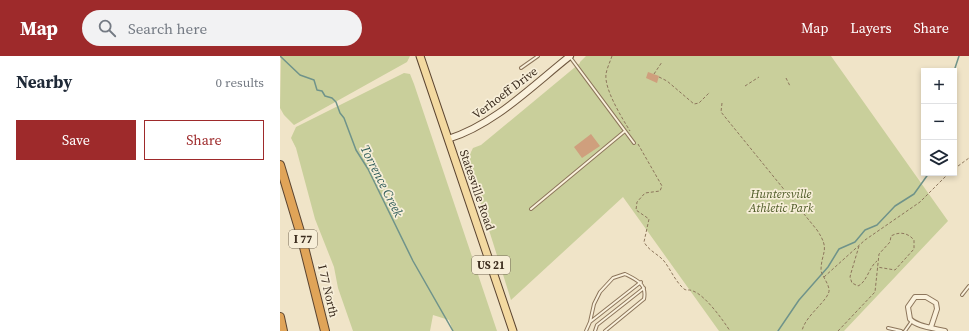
<!DOCTYPE html>
<meta charset="utf-8">
<style>
body{margin:0;font-family:"Source Serif 4",serif;background:#f2f2f3;color:#1f2937}
.controls{position:absolute;right:12px;top:12px;display:grid;overflow:hidden;border-radius:0px;box-shadow:0 2px 6px #0003}
.controls button{width:36px;height:36px;display:grid;place-items:center;padding:0;border:0;border-bottom:1px solid #e0e1e3;background:#fff;color:#1f2937;font:20px sans-serif}
.list{margin:0;padding:0;list-style:none}
h2{display:flex;justify-content:space-between;align-items:center;height:52px;margin:0;padding:0 16px;font-size:17px}
h2 small{font-size:13px;font-weight:400;color:#747a83}
.actions{display:flex;gap:8px;padding:12px 16px}
.actions a{flex:1;padding:9px 0;border:1px solid #9e2a2b;border-radius:0px;text-align:center;font-size:14px;color:#9e2a2b}
.actions .main{background:#9e2a2b;color:#fff}
.icon{flex:none;width:22px;height:22px;fill:none;stroke:currentColor;stroke-width:2;stroke-linecap:round;stroke-linejoin:round}
.map{position:relative;flex:none;width:689px;height:275px;overflow:hidden}
header{display:flex;align-items:center;gap:24px;box-sizing:border-box;height:56px;padding:0 20px;background:#9e2a2b;color:#fff}
header strong{font-size:19px}
nav{display:flex;gap:22px;margin-inline-start:auto;font-size:14px}
.search{width:280px;height:36px;background:#f2f2f3;display:flex;align-items:center;gap:10px;box-sizing:border-box;padding:0 14px;border-radius:22px;color:#747a83;font-size:15px}
main{display:flex}
aside{flex:1;background:#fff}
.map>svg:first-child{display:block}
.green{fill:#c9cf9b}
.lines{fill:none;stroke-linecap:round;stroke-linejoin:round}
.stream{stroke:#6f938a;stroke-width:1.5}
.building{fill:#cf9f7d}
.lane-casing{stroke:#8d765c;stroke-width:4}
.street-casing{stroke:#8d765c;stroke-width:6}
.secondary-casing{stroke:#6f573f;stroke-width:8}
.primary-casing{stroke:#5b4430;stroke-width:9}
.highway-casing{stroke:#5b4430;stroke-width:10}
.path{stroke:#8d765c;stroke-width:1;stroke-dasharray:3 2;stroke-linecap:butt}
.lane{stroke:#faf1dc;stroke-width:2}
.street{stroke:#faf1dc;stroke-width:4}
.secondary{stroke:#faf1dc;stroke-width:6}
.primary{stroke:#f3d9a0;stroke-width:7}
.highway{stroke:#e0a458;stroke-width:8}
.labels{text-anchor:middle;dominant-baseline:central;stroke-width:3.5;stroke-linejoin:round;paint-order:stroke}
.shield{fill:#f7eed8;stroke:#756857;stroke-width:1}
.shield-label{font-size:11px;font-weight:bold;fill:#3d2e20}
.street-label{font-size:12px;fill:#3d2e20;stroke:#f7eed8}
.park-label{font-size:12px;font-style:italic;fill:#4d5a26;stroke:#f7eed8}
.water-label{font-size:13px;font-style:italic;fill:#2f5d5a;stroke:#f7eed8}
</style>
<header>
<strong>Map</strong>
<div class="search"><svg class="icon" aria-label="search" viewBox="0 0 24 24"><circle cx="10" cy="10" r="6"/><path d="M15 15l6 6"/></svg>Search here</div>
<nav><a>Map</a><a>Layers</a><a>Share</a></nav>
</header>
<main>
<aside>
<h2>Nearby<small>0 results</small></h2>
<ul class="list">
</ul>
<div class="actions"><a class="main">Save</a><a>Share</a></div>
</aside>
<div class="map">
<svg width="689" height="275" viewBox="0 0 689 275">
<rect width="100%" height="100%" fill="#f0e4c8"/>
<path class="green" d="M1 0H130L127 6 14 69 4 59 0 52Z
M306 0H551L668 165 564 275H439L343 141 231 244 187 104 193 92 201 89 300 7V6Z
M124 17 130 18 134 28 217 275H173L169 264 153 259 150 275H73L58 232 54 211 35 163 16 92 11 82 16 71Z"/>
<g class="lines">
<path class="stream" d="M0 0 20 19 34 24 37 34 42 35 45 40 52 42 56 46 60 57 64 62 76 94 88 113 133 205 173 275
M674 15 679 0
M498 275 519 244 548 211 559 193 575 186 585 174 597 169 615 150 634 138 649 117"/>
</g>
<path class="building" d="M368 16 379 20 377 27 366 22Z
M311 78 320 90 302 102 294 91Z"/>
<g class="lines">
<g class="lane-casing">
<path id="lane" d="M290 1 354 87
M241 12 258 0
M251 153 345 75
M682 239 689 230
M310 266 361 226
M608 272 621 275
M306 275 310 266 314 248 320 236 333 222 345 218C357 224 367 228 364 243L325 275
M315 275 317 269 364 232
M625 275 632 265"/>
</g>
<g class="street-casing">
<path id="street" d="M651 271 657 253 656 247 646 241H635L628 251 630 263C637 271 654 272 665 275"/>
</g>
<g class="secondary-casing">
<path id="secondary" d="M168 83C214 69 252 30 290 0"/>
</g>
<g class="primary-casing">
<path id="primary" d="M140 0 233 275"/>
</g>
<g class="highway-casing">
<path id="highway" d="M0 109 21 179 45 275
M0 261 3 275"/>
</g>
<path class="path" d="M332 0C330 6 327 12 326 18 324 33 342 62 350 75
M374 18 382 6
M379 21 387 25 414 48 419 47 430 36
M506 22 510 30
M465 30 479 21
M442 47 441 56 537 174C551 195 541 195 541 215 543 221 548 227 549 233 551 243 525 259 522 275
M358 88 382 130 380 135 365 137 357 146 356 154 369 163 364 186C369 195 378 198 384 205 391 214 395 225 404 233 407 235 409 233 413 235 425 239 443 264 450 275
M674 113 689 102
M579 190 571 217 570 221 572 227 578 230C587 226 589 211 597 205
M544 221 585 184 640 146 669 117
M558 275 595 236 599 198 610 186 611 180C620 175 628 177 634 184V193L615 214 597 211"/>
<use href="#lane" class="lane"/>
<use href="#street" class="street"/>
<use href="#secondary" class="secondary"/>
<use href="#primary" class="primary"/>
<use href="#highway" class="highway"/>
</g>
<g class="labels">
<g class="shield">
<rect x="9" y="174" width="28" height="18" rx="3"/>
<rect x="192" y="200" width="38" height="18" rx="3"/>
</g>
<g class="shield-label">
<text x="23" y="183">I 77</text>
<text x="211" y="209">US 21</text>
</g>
<g class="street-label">
<text transform="translate(225 37) rotate(-37)">Verhoeff Drive</text>
<text transform="translate(197 134) rotate(71)">Statesville Road</text>
<text transform="translate(48 235) rotate(77)">I 77 North</text>
</g>
<g class="park-label">
<text x="501" y="138">Huntersville<tspan x="501" dy="14">Athletic Park</tspan></text>
</g>
<g class="water-label">
<text transform="translate(102 125) rotate(63)">Torrence Creek</text>
</g>
</g>
</svg>
<div class="controls">
<button>+</button>
<button>−</button>
<button><svg class="icon" aria-label="layers" viewBox="0 0 24 24"><path d="M12 4l9 5-9 5-9-5zM3 14l9 5 9-5"/></svg></button>
</div>
</div>
</main>
